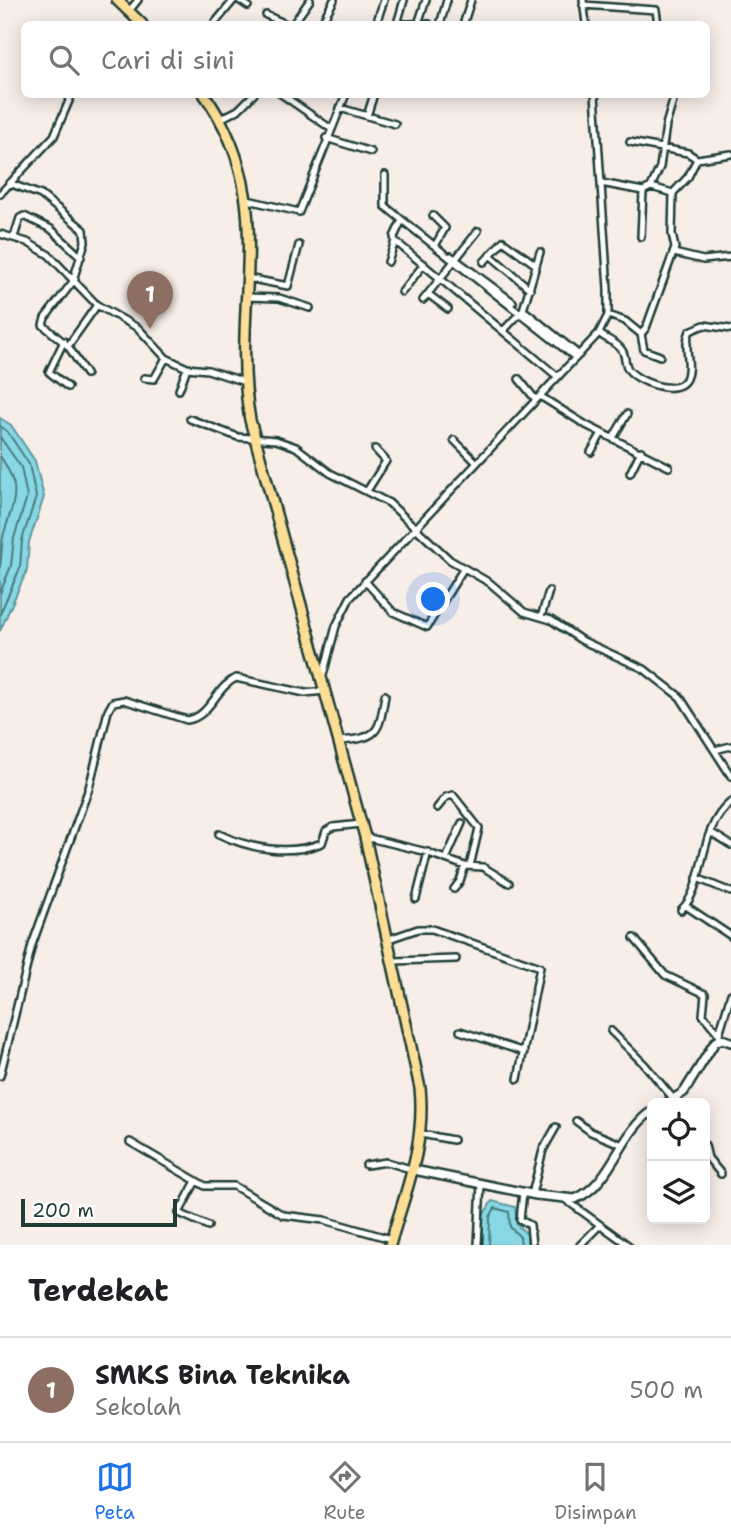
<!DOCTYPE html>
<html lang="id">
<style>
body{margin:0;font-family:"Shantell Sans",sans-serif;background:#f6f6f6;color:#202124}
.controls{position:absolute;right:21px;bottom:21px;display:grid;overflow:hidden;border-radius:10px;box-shadow:0 4px 18px #0003}
.controls button{width:63px;height:63px;display:grid;place-items:center;padding:0;border:0;border-bottom:2px solid #e0e0e0;background:#fff;color:#202124;font:35px sans-serif}
.scale{position:absolute;left:21px;bottom:18px;width:156px;box-sizing:border-box;padding-left:7px;border:4px solid #1f3d34;border-top:0;font-size:19px;line-height:24px;white-space:nowrap;color:#1f3d34;-webkit-text-stroke:5px #fff;paint-order:stroke}
.you{position:absolute;left:434px;top:600px;width:24px;height:24px;margin:-18px;border:5px solid #fff;border-radius:50%;background:#1a73e8;box-shadow:0 0 0 10px #1a73e833}
.badge{display:grid;place-items:center;width:46px;height:46px;border-radius:50%;background:#1a73e8;color:#fff;font-size:23px;font-weight:700}
.pin{position:absolute;translate:-50% -58px;filter:drop-shadow(0 2px 4px #0008)}
.pin::after{content:'';position:absolute;top:37px;width:24px;height:21px;background:inherit;clip-path:polygon(0 0,100% 0,50% 100%)}
.list{margin:0;padding:0;list-style:none}
h2{display:flex;justify-content:space-between;align-items:center;height:91px;margin:0;padding:0 28px;font-size:30px}
h2 small{font-size:23px;font-weight:400;color:#757577}
.list li{display:grid;grid-template-columns:46px 1fr auto;gap:21px;align-items:center;box-sizing:border-box;height:105px;padding:0 28px;border-top:2px solid #e0e0e0}
.list b{display:block;font-size:26px;white-space:nowrap}
.list p{margin:0;font-size:23px;white-space:nowrap;color:#757577}
.list em{font-size:23px;font-style:normal;color:#757577}
.icon{flex:none;width:38px;height:38px;fill:none;stroke:currentColor;stroke-width:2;stroke-linecap:round;stroke-linejoin:round}
.map{position:relative;flex:none;width:731px;height:1245px;overflow:hidden}
.search{position:absolute;background:#fff;box-shadow:0 4px 18px #0003;left:21px;right:21px;top:21px;height:77px;display:flex;align-items:center;gap:18px;box-sizing:border-box;padding:0 24px;border-radius:10px;color:#757577;font-size:26px}
.sheet{height:196px;background:#fff}
nav{display:flex;justify-content:space-around;align-items:center;box-sizing:border-box;height:98px;border-top:2px solid #e0e0e0;background:#fff;font-size:19px;color:#757577}
nav a{display:grid;justify-items:center;gap:4px}
nav .on{color:#1a73e8}
.map>svg:first-child{display:block}
.water{fill:#88d7e5;stroke:#5e999e;stroke-width:2}
.lines{fill:none;stroke-linecap:round;stroke-linejoin:round}
.shore{stroke:#497b7b;stroke-width:2}
.minor-casing{stroke:#1f3d34;stroke-width:10}
.tertiary-casing{stroke:#1f3d34;stroke-width:12}
.primary-casing{stroke:#1f3d34;stroke-width:14}
.minor{stroke:#fff;stroke-width:5}
.tertiary{stroke:#fff;stroke-width:7}
.primary{stroke:#fcde96;stroke-width:9}
</style>
<div class="map">
<svg width="731" height="1245" viewBox="0 0 731 1245">
<rect width="100%" height="100%" fill="#f8eee8"/>
<filter id="ink" filterUnits="userSpaceOnUse"><feTurbulence type="fractalNoise" baseFrequency=".0143" numOctaves="2"/><feDisplacementMap in="SourceGraphic" scale="14" xChannelSelector="R" yChannelSelector="G"/><feConvolveMatrix kernelMatrix="1 2 1 2 8 2 1 2 1" color-interpolation-filters="sRGB"/></filter>
<g filter="url(#ink)">
<path class="water" d="M0 418 11 425 35 461 44 497 29 542 27 570 0 631Z
M492 1201 515 1207 517 1225 527 1234 528 1245H483V1216Z"/>
<g class="lines">
<path class="shore" d="M0 426 7 431 29 464 36 497 22 540 20 568 0 614
M0 437 21 467 27 497 14 538 11 566 0 593
M0 456C22 489 15 498 4 533 1 544 2 555 0 566
M489 1245 490 1217 495 1208 509 1212 510 1227 520 1237 521 1245"/>
<g class="minor-casing">
<path id="minor" d="M239 0 248 6
M583 0 586 24
M583 5 656 10 658 24
M129 11 138 0
M266 15 286 24
M419 21 426 0
M441 21 447 0
M464 22 471 0
M214 24 234 0
M293 24 310 0
M321 24 334 0
M376 24 384 0
M397 24 404 0
M400 24H429
M281 94 330 128
M340 108 395 124
M367 116 374 94
M220 119 238 110 254 94
M326 138 371 152
M630 142 688 153 697 159 731 154
M385 175V206L402 220
M9 183 41 195 84 230 85 242 74 277
M601 183 643 191 651 187 660 167 666 125 675 94
M651 187 673 193
M673 193 688 177 697 159
M0 194 54 136 72 94
M248 200 299 212 346 94
M433 216 445 228 436 244
M0 234 27 242 49 255 97 305 138 328 166 358 187 368 208 370 245 382
M14 237 20 218 24 216 51 229 81 257
M641 237 643 191
M674 253 703 260 731 257
M490 255 530 289
M451 256 513 302
M388 262 395 241
M484 262 503 241 536 265
M247 278 288 286 299 245
M75 279 45 318 43 325 68 346 86 374
M402 292 424 264
M428 294 448 309
M246 297 279 298 310 308
M423 300 478 231
M526 312 579 355
M608 315 625 321 641 334 646 328 675 248 672 234 673 193
M504 330 523 310 540 252
M599 333C605 339 616 342 621 349 626 354 624 363 628 369 637 382 677 397 686 379 693 364 682 347 690 331L704 325 731 329
M641 334 644 350 660 356
M64 341 49 372 68 387
M68 346 97 305
M558 377 395 241 394 237 402 220 576 358
M144 378 154 379 166 358
M519 379 536 400
M179 390 187 368
M540 396 586 425 669 467
M190 419 238 437 276 440 296 447 330 473 389 503 450 560 490 583 524 612 551 620 581 640 644 669 680 697 731 776
M613 438 627 414
M454 440 475 461
M591 452 602 433
M630 473 641 451
M367 491 386 461 375 449
M365 581 393 612 427 627 464 568
M541 617 549 591
M322 679 336 626 350 598 599 333 608 315V289L595 94
M339 741C379 738 379 733 385 695
M715 750 731 746
M437 808 446 797 453 795 479 828 470 866
M710 832 731 845
M219 834C250 849 289 856 322 843L326 831 333 827 361 824
M365 837 423 851 465 866 483 867 509 883
M446 859 462 823
M697 878 731 892
M454 889 460 881 465 866
M416 899 428 852
M686 906 731 936
M681 910C707 886 696 830 731 802
M634 938 665 975 705 994 703 1015 718 1033
M389 939 418 929H432L540 967 518 1079
M393 961 456 959
M460 1031 524 1052
M611 1031 645 1065 677 1103
M719 1034 731 994
M0 1076 32 945 89 788 108 711 113 702 124 700 187 720C210 717 216 687 236 678L305 693 325 691
M576 1121 591 1132 623 1145
M421 1134 453 1140
M130 1142 205 1186H234L283 1215 324 1220 391 1239
M705 1145 708 1158 721 1174
M366 1165 387 1162 414 1170
M196 1181 179 1213 208 1226
M523 1192 520 1220 530 1225 532 1245
M532 1194 543 1150 556 1127
M566 1200 628 1245
M478 1245 481 1183
M580 1245 600 1225"/>
</g>
<g class="tertiary-casing">
<path id="tertiary" d="M667 1103 684 1092 715 1042 722 1039 731 1042
M414 1170 536 1195 575 1199C612 1184 620 1132 652 1111"/>
</g>
<g class="primary-casing">
<path id="primary" d="M117 0 142 24
M204 94C282 203 229 301 250 420L365 837 420 1088C426 1145 405 1192 390 1245"/>
</g>
<use href="#minor" class="minor"/>
<use href="#tertiary" class="tertiary"/>
<use href="#primary" class="primary"/>
</g>
</g>
</svg>
<div class="controls">
<button><svg class="icon" aria-label="locate" viewBox="0 0 24 24"><circle cx="12" cy="12" r="6"/><path d="M12 2v4M12 18v4M2 12h4M18 12h4"/></svg></button>
<button><svg class="icon" aria-label="layers" viewBox="0 0 24 24"><path d="M12 4l9 5-9 5-9-5zM3 14l9 5 9-5"/></svg></button>
</div>
<div class="scale">200 m</div>
<div class="you"></div>
<div class="pin badge" style="left:150px;top:329px;background:#8d6e63">1</div>
<div class="search"><svg class="icon" aria-label="search" viewBox="0 0 24 24"><circle cx="10" cy="10" r="6"/><path d="M15 15l6 6"/></svg>Cari di sini</div>
</div>
<section class="sheet">
<h2>Terdekat<small></small></h2>
<ul class="list">
<li><span class="badge" style="background:#8d6e63">1</span><div><b>SMKS Bina Teknika</b><p>Sekolah</p></div><em>500 m</em></li>
</ul>
</section>
<nav>
<a class="on"><svg class="icon" aria-label="map" viewBox="0 0 24 24"><path d="M3 6l6-2 6 2 6-2v14l-6 2-6-2-6 2zM9 4v14M15 6v14"/></svg>Peta</a>
<a><svg class="icon" aria-label="directions" viewBox="0 0 24 24"><path d="M12 3l9 9-9 9-9-9zM9 14v-3h6M13 9l2 2-2 2"/></svg>Rute</a>
<a><svg class="icon" aria-label="saved" viewBox="0 0 24 24"><path d="M7 4h10v16l-5-4-5 4z"/></svg>Disimpan</a>
</nav>
